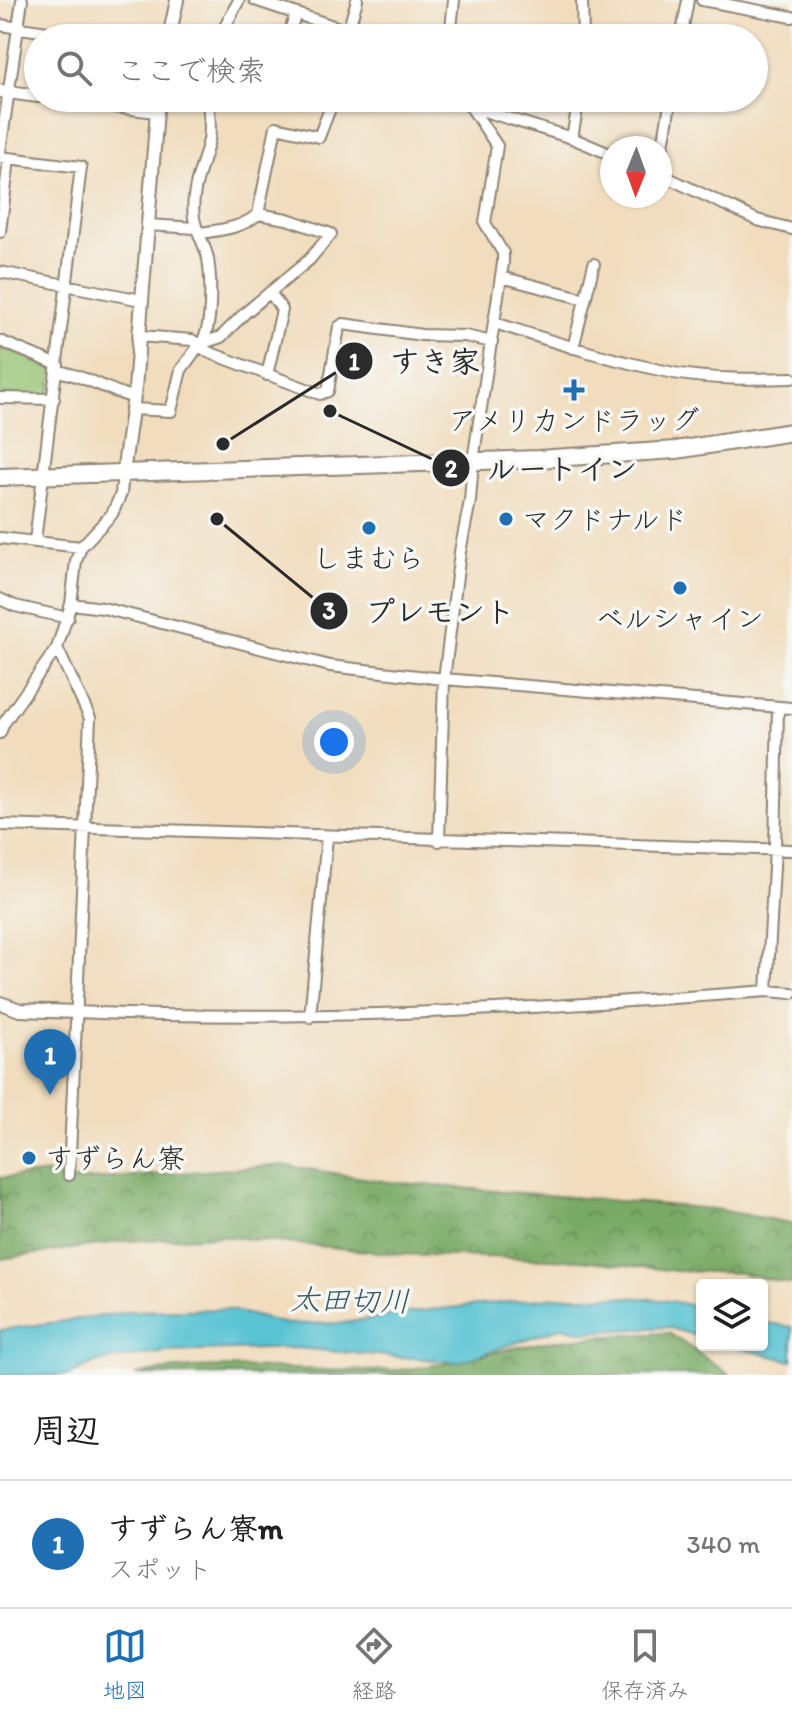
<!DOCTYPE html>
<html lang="ja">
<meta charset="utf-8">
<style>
body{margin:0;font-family:Itim,"Klee One",sans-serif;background:#f2f2f2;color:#202124}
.controls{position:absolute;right:24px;bottom:24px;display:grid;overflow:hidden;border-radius:8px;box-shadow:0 2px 6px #0004}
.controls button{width:72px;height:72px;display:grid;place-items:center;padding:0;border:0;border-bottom:2px solid #e0e0e0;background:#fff;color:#202124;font:40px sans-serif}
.compass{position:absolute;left:600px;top:136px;width:72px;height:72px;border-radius:50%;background:#fff;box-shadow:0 2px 6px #0004;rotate:181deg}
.you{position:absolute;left:334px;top:742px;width:28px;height:28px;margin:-20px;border:6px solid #fff;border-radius:50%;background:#1a73e8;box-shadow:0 0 0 12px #1a73e833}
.badge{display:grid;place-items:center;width:52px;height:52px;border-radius:50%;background:#1f6fb2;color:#fff;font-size:26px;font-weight:700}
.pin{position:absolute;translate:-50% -66px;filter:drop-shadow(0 2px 4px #0008)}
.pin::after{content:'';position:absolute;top:42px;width:28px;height:24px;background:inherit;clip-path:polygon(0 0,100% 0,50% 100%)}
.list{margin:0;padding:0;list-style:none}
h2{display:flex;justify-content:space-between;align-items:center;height:104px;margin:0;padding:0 32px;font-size:34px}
h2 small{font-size:26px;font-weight:400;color:#757577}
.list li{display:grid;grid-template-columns:52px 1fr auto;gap:24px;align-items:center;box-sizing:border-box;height:128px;padding:0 32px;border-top:2px solid #e0e0e0}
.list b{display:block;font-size:30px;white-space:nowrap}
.list p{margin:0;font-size:26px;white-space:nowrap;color:#757577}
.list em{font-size:26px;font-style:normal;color:#757577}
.icon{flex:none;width:44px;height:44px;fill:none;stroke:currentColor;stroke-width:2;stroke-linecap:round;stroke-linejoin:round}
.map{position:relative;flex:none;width:792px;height:1375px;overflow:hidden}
.search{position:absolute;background:#fff;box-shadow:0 2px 6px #0004;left:24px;right:24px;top:24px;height:88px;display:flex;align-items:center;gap:20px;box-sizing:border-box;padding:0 28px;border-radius:44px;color:#757577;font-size:30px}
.sheet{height:232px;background:#fff}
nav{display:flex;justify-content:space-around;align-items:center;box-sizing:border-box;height:112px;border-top:2px solid #e0e0e0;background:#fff;font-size:22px;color:#757577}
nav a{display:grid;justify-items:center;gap:4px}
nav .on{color:#1f6fb2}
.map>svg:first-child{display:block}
.forest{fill:url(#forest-crowns);stroke:#526a48;stroke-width:2}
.park{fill:#97c473;stroke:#61784f;stroke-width:2}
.water{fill:#58c3d3;stroke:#42777f;stroke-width:2}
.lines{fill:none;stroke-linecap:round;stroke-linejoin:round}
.minor-casing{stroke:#8e8474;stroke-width:14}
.tertiary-casing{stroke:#8e8474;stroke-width:16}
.primary-casing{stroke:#8e8474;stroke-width:20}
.minor{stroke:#fff;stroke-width:10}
.tertiary{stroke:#fff;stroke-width:12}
.primary{stroke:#fff;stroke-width:16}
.poi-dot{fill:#1f6fb2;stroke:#f6f6f2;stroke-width:3}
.labels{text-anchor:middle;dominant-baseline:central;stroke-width:7;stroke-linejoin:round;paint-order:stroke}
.poi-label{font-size:28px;fill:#2b2b2b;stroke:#f6f6f2}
.water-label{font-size:30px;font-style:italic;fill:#38595d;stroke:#f6f6f2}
.leader{fill:none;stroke:#2b2b2b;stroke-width:3}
.callout-dot{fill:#2b2b2b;stroke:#f6f6f2;stroke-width:3}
.mark-label{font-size:24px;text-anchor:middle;font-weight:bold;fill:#fff}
.callout-label{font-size:30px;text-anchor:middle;font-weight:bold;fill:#2b2b2b;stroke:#f6f6f2;stroke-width:7;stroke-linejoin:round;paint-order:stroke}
</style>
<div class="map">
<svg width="792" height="1375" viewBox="0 0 792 1375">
<defs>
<pattern id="forest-crowns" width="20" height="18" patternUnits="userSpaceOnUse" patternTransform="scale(2)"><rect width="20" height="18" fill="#79aa65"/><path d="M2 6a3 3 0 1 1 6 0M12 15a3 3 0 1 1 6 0" fill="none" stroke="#638b53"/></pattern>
</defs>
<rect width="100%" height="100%" fill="#f6f6f2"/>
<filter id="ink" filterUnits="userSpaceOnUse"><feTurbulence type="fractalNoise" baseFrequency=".0125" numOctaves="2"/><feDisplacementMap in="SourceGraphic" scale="16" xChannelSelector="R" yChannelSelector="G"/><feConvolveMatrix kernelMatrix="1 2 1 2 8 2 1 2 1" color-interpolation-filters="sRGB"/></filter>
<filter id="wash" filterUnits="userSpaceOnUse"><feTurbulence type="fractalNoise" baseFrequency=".006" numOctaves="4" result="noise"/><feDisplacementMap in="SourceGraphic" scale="32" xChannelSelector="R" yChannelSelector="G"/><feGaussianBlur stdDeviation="1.8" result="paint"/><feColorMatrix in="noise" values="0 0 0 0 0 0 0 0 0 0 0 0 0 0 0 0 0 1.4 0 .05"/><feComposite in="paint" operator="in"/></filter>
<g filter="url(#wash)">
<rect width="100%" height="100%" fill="#f1ddbe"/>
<path class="forest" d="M282 1165 389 1182 714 1209 792 1223V1284L741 1273 677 1271 581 1260 396 1254 219 1236 125 1241 0 1259V1178L60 1172 68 1180H87Z
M669 1333 730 1375H135C221 1358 309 1375 397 1370 449 1366 501 1348 553 1341 591 1336 631 1335 669 1333Z"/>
<path class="park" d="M0 346 51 368 53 371 50 393 44 396 0 395Z"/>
<path class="water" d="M569 1296C613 1297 660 1296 702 1308V1338L668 1327 584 1332 562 1327 459 1362 295 1348 166 1352 97 1362 70 1375H0V1330L136 1311 226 1309 287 1324 343 1323 429 1310Z
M762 1322 792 1327V1361L726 1345H762Z"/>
</g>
<g filter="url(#ink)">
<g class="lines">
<g class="minor-casing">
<path id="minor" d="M255 0 360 35 381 38
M582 0 583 38
M702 0 792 17
M0 25 88 38
M348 31 357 0
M219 38 239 0
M287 38 296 14
M450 38 454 0
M681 38 688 0
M471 107 572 138 612 155
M572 138 579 98
M0 152 22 0
M0 157 81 167 35 541
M660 164 671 98
M660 174 757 220 792 229
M147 225 196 228
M0 232 9 159
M201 233C220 230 243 228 258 214L276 127 319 137 334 98
M0 272 141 300
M501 277 585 299
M495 323C554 342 613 361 674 373 713 380 753 379 792 378
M139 336 192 340 208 352 320 394 328 391 339 327 343 324 422 335 465 336 492 342
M0 341 58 365
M201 343C213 329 211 278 208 259 205 244 196 232 194 218 190 191 203 166 209 140 212 125 208 113 208 98
M573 348 594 264
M57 371C84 375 106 390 132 397
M267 375 282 310 270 292
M0 398 54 399
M132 409 171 411 181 370 200 344 221 337 245 313 309 260 331 234 287 219 258 214
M0 538 81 547
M0 599 15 606 68 618
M71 604 103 608 330 666 444 679 792 708
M57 648 90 718 69 1175
M0 733 4 723 57 648 71 604 76 561 81 547 112 514 121 494 123 473
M0 825 792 850
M439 841 444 679 460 552 470 501 473 461 503 263V253L485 223 497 146 471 107 456 98
M767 991 775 849 778 708
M77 1012C308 1023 537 1009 767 991L792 993
M310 1017 327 837"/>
</g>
<g class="tertiary-casing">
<path id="tertiary" d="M169 38 177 0
M0 91 38 96
M50 98 156 111
M123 473 135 389 158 98
M0 1003 20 1010 77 1012"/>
</g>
<g class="primary-casing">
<path id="primary" d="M0 477 538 459 676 450 792 432"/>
</g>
<use href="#minor" class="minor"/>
<use href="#tertiary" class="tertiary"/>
<use href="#primary" class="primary"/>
</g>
</g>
<g class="poi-dot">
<path d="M570 378h8v8h8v8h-8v8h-8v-8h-8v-8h8z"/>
<circle cx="506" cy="519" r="8"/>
<circle cx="369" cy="528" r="8"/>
<circle cx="680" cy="588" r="8"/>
<circle cx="29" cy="1158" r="8"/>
</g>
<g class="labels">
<g class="poi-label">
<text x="574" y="420">アメリカンドラッグ</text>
<text x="522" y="519" text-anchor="start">マクドナルド</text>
<text x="369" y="558">しまむら</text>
<text x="680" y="618">ベルシャイン</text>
<text x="45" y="1158" text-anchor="start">すずらん寮</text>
</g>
<g class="water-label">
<text transform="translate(350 1300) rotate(1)">太田切川</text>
</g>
</g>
<path class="leader" d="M223 444L354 361M330 411L451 468M217 519L329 611"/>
<g class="callout-dot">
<circle cx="223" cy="444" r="8"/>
<circle cx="330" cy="411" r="8"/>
<circle cx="217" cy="519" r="8"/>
<circle cx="354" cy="361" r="20"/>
<circle cx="451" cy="468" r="20"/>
<circle cx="329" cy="611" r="20"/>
</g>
<g class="mark-label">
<text x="354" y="370">1</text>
<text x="451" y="477">2</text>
<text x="329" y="619">3</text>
</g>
<g class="callout-label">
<text x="435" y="372">すき家</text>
<text x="562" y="479">ルートイン</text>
<text x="440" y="622">プレモント</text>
</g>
</svg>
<div class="controls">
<button><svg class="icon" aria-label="layers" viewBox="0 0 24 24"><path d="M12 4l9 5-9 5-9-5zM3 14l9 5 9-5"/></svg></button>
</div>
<svg class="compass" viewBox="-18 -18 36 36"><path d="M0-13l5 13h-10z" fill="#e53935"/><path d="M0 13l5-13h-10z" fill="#757577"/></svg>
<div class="you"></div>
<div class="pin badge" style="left:50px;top:1095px">1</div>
<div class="search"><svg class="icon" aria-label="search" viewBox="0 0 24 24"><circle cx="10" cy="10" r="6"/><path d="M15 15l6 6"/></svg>ここで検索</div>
</div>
<section class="sheet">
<h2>周辺<small></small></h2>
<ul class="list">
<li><span class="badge">1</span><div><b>すずらん寮m</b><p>スポット</p></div><em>340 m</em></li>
</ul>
</section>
<nav>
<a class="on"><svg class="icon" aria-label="map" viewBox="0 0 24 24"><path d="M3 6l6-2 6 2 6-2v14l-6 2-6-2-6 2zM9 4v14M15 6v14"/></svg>地図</a>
<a><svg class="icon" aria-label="directions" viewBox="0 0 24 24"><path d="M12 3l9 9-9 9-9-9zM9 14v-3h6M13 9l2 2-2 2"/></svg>経路</a>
<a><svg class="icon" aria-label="saved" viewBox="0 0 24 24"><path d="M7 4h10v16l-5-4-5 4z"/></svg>保存済み</a>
</nav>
